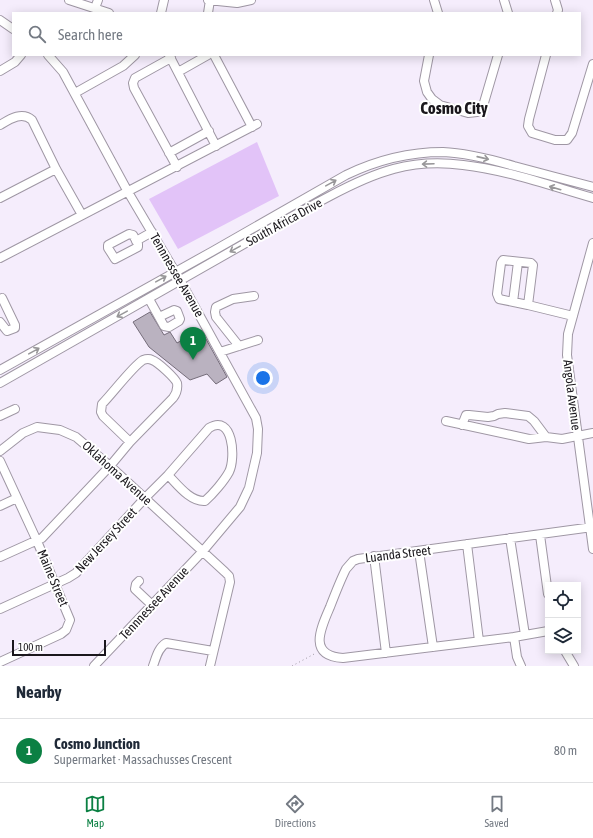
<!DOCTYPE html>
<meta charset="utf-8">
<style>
body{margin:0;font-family:"Asap Condensed",sans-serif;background:#f6f6f7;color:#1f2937}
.controls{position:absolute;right:12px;bottom:12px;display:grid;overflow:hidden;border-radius:0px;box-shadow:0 2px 10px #0003}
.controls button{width:36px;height:36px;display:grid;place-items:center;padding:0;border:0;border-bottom:1px solid #e0e1e3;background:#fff;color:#1f2937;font:20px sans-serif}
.scale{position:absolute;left:12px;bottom:10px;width:94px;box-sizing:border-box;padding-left:4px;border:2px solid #1a171c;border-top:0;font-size:11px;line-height:14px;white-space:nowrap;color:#1a171c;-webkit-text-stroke:3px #fff;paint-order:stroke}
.you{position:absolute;left:263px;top:378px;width:14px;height:14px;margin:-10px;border:3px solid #fff;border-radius:50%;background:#1a73e8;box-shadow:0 0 0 6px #1a73e833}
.badge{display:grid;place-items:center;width:26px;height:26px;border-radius:50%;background:#0b8043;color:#fff;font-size:13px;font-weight:700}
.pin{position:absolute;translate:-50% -33px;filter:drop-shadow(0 1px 2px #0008)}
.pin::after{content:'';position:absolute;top:21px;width:14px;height:12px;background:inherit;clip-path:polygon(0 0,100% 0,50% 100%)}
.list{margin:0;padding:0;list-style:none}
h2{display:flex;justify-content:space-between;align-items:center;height:52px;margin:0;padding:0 16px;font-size:17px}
h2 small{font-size:13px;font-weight:400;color:#747a83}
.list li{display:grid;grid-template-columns:26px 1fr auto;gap:12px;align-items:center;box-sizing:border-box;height:64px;padding:0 16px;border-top:1px solid #e0e1e3}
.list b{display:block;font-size:15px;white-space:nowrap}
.list p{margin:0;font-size:13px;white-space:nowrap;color:#747a83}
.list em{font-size:13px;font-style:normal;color:#747a83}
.icon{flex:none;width:22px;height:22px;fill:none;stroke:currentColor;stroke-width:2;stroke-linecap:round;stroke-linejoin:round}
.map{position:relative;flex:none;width:593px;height:666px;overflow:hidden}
.search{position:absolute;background:#fff;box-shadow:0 2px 10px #0003;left:12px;right:12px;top:12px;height:44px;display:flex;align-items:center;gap:10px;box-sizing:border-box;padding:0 14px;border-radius:0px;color:#747a83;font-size:15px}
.sheet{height:116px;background:#fff}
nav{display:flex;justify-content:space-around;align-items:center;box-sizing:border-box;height:56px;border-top:1px solid #e0e1e3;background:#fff;font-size:11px;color:#747a83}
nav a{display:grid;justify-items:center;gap:2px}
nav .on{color:#0b8043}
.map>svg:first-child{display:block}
.green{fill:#e2c3f8}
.building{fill:#bab2c0;stroke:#756d7a}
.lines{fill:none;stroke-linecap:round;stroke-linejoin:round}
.minor-casing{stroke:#9f97a4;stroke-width:10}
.path{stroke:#9e98a3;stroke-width:1;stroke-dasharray:1 3;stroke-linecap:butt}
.minor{stroke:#fff;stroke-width:8}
.oneway{stroke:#989799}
.labels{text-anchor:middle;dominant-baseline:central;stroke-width:4;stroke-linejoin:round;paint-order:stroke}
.street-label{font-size:13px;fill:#1a171c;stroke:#fff}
.district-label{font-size:17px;font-weight:bold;fill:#1a171c;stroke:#fff}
</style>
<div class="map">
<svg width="593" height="666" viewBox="0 0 593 666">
<rect width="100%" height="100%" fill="#f5edfc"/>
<path class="green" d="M257 142 279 196 178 249 149 199Z"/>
<path class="building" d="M150 312 164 335 170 332 177 343 201 330 227 377 216 384 207 374 190 380 149 347 133 322Z"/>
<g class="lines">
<g class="minor-casing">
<path id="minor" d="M69 0 109 13
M208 0 237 3 251 0
M434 0 438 13
M504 0 508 13
M555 0 558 10 557 13
M95 8 98 0
M161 13 164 0
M208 13 210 0
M0 20 13 29
M48 55 63 72 128 192 180 280 256 418 258 429 257 453 249 488 240 507 203 551 94 666
M169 55 216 146
M214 55 252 127
M429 55 424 81 427 92 432 99 440 105 468 113 477 112 483 106 498 55
M546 55 529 119 528 126 532 133 555 140H567L572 133 593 64
M171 58 135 78 133 83 134 88 177 167
M0 71 15 62 21 55
M178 72 208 55
M75 93 123 66 135 55
M0 125C10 119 22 111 32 120L56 169 82 215
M169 153 209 131
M0 198 56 169
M129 234 133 235 138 244V247L115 259 108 248V245Z
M136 241 152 232
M593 243 568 334 567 355 593 549
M0 258 257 124
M0 299 2 298 15 325V328L7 331 0 322
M149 299 164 326 169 327 179 321 180 319 177 311 174 310 159 317
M513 302 518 262
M528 305 533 265 531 263 503 260 501 263 497 294 499 299 528 305 573 316
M239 346 216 317 215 312 216 307 233 299 254 296
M220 352 258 340
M0 370 213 251 346 175C377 160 408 152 443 152 467 153 490 159 514 166 540 173 567 180 593 187
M0 383 258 236C282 222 305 209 330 196 375 172 411 158 463 165 507 170 551 186 593 198
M0 416 15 409
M446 421 529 439 546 437 562 439 593 433
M462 425 466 415H469L488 417 494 416 498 414 505 413 528 416 534 421 546 437
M0 451 23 433 37 427 60 430 76 437 110 466 225 572 229 576 230 582 210 666
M0 461 37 541 70 620 66 630 61 634 0 662
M0 506 17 498
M540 535 548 594
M510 538 525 635
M467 544 479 641
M419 551 433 647
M374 556 386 653
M0 557 42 538 110 466 130 442 173 398C176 394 178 389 177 383 175 378 158 362 152 360 150 359 146 359 143 360 133 366 112 394 102 404L101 412 103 416 130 442
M139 581 136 584 135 589 152 605
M0 609 68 578 76 573 145 498 168 475 209 428C233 413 236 458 229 472 224 481 213 494 205 501 190 502 177 484 168 475
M514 637 343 658C307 656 321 628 330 607 335 594 340 581 346 569L353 561 358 559 593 527
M565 651 574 666
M153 666C156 658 158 648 166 643L213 651
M521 666 517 657 514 637 548 631"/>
</g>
<path class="path" d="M292 666 316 653"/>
<use href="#minor" class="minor"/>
</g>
<defs><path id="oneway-shaft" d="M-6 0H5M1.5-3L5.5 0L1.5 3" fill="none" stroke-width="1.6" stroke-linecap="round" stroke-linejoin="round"/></defs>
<g class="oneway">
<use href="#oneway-shaft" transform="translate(483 158) rotate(13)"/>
<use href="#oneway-shaft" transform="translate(428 164) rotate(178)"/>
<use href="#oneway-shaft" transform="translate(331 183) rotate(-29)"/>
<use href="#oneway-shaft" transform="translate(555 188) rotate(-164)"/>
<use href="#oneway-shaft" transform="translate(235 249) rotate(151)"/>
<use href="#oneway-shaft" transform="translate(161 279) rotate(-29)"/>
<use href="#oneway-shaft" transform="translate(122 314) rotate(151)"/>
<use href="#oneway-shaft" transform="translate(34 351) rotate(-29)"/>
</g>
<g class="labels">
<g class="street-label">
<text transform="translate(284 222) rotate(-29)">South Africa Drive</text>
<text transform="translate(177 275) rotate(60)">Tennnessee Avenue</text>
<text transform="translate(572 395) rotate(83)">Angola Avenue</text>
<text transform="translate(117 473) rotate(42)">Oklahoma Avenue</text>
<text transform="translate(106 540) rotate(-47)">New Jersey Street</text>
<text transform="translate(398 554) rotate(-7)">Luanda Street</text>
<text transform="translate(53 578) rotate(67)">Maine Street</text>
<text transform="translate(154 603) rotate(-47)">Tennnessee Avenue</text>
</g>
<g class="district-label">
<text x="454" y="108">Cosmo City</text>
</g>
</g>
</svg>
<div class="controls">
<button><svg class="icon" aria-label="locate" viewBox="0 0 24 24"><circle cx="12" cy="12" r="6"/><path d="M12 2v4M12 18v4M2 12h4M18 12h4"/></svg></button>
<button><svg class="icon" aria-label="layers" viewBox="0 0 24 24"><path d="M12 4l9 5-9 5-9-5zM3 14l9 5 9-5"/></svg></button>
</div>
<div class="scale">100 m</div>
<div class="you"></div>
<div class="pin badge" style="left:193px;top:360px">1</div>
<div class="search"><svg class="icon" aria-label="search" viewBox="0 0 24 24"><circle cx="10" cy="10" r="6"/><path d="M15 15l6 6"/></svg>Search here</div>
</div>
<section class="sheet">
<h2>Nearby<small></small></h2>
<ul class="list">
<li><span class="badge">1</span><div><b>Cosmo Junction</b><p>Supermarket · Massachusses Crescent</p></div><em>80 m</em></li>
</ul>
</section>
<nav>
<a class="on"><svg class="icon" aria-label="map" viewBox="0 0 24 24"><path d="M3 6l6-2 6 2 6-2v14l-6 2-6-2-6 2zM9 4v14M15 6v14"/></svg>Map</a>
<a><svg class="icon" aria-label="directions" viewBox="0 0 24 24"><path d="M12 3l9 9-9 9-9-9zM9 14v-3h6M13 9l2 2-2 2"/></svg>Directions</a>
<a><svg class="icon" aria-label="saved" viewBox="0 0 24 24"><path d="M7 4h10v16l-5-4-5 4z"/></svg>Saved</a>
</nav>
